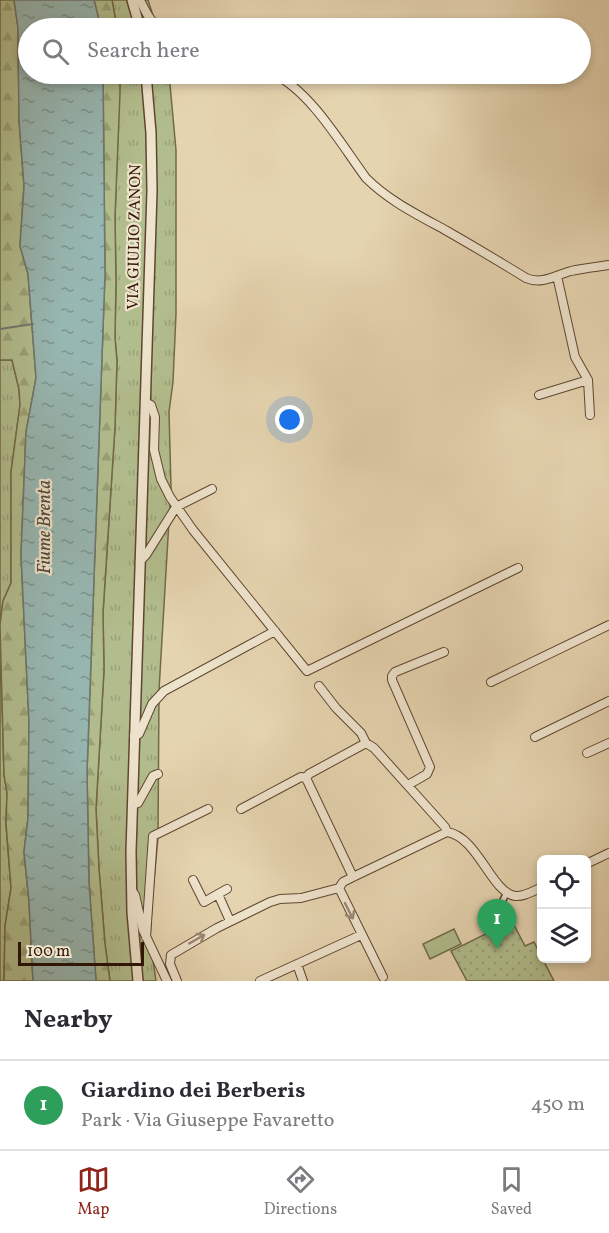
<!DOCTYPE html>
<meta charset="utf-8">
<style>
body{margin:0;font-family:Vollkorn,serif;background:#f2f2f3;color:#2b2b33}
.controls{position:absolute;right:18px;bottom:18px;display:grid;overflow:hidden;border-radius:9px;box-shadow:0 3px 9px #0003}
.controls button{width:54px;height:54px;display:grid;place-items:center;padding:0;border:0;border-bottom:2px solid #e1e1e2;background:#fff;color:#2b2b33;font:30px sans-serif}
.scale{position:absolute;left:18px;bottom:15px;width:126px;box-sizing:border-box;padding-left:6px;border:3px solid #331706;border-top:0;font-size:16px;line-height:21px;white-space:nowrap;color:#331706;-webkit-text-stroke:4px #eee3cc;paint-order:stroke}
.you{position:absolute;left:290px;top:420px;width:21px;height:21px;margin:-15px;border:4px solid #fff;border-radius:50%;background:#1a73e8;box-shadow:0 0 0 9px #1a73e833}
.badge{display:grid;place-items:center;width:39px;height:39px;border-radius:50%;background:#8f2418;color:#fff;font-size:20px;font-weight:700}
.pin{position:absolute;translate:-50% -50px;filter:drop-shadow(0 2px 3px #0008)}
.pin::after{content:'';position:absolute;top:32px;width:21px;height:18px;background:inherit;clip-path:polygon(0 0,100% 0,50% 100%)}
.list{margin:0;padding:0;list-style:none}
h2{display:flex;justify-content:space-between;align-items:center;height:78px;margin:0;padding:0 24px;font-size:26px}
h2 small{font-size:20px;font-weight:400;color:#7c7c81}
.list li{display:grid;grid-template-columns:39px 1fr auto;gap:18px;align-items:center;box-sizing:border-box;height:90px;padding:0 24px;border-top:2px solid #e1e1e2}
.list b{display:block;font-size:22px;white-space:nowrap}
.list p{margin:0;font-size:20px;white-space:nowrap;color:#7c7c81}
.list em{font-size:20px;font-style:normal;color:#7c7c81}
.icon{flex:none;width:33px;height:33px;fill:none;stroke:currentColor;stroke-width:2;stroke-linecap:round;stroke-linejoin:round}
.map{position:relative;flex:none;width:609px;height:981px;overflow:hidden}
.search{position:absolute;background:#fff;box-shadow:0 3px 9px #0003;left:18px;right:18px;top:18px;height:66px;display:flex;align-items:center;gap:15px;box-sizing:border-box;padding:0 21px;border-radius:33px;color:#7c7c81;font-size:22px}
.sheet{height:168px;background:#fff}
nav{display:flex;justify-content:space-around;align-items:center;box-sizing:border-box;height:84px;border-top:2px solid #e1e1e2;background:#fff;font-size:16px;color:#7c7c81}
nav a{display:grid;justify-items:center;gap:3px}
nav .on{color:#8f2418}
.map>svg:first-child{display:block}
.grass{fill:url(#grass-tufts);stroke:#726a4a;stroke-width:1.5}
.forest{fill:url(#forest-firs);stroke:#726a4a;stroke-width:1.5}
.park{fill:url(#park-dots);stroke:#726a4a;stroke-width:1.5}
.pitch{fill:#b2bd8d;stroke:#726a4a;stroke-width:1.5}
.water{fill:url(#water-ripples);stroke:#6f776d;stroke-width:1.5}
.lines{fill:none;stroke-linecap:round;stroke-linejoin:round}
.stream{stroke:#6f776d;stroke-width:2}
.pedestrian-casing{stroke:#604630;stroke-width:8}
.minor-casing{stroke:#604630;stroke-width:10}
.tertiary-casing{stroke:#604630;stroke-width:12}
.pedestrian{stroke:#eee3cc;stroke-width:5}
.minor{stroke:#eee3cc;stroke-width:8}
.tertiary{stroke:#eee3cc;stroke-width:9}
.oneway{stroke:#9a8773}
.labels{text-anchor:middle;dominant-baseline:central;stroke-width:4.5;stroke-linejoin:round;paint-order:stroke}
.street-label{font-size:16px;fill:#331706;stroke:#eee3cc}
.water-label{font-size:18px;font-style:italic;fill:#51473a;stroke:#eee3cc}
</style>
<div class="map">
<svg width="609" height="981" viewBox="0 0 609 981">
<defs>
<pattern id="grass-tufts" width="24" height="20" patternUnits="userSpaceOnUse" patternTransform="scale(1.5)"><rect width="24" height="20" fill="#b2bd8d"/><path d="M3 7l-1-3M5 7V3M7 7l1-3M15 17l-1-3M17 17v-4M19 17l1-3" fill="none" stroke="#9aa278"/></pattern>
<pattern id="forest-firs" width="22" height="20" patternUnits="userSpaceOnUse" patternTransform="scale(1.5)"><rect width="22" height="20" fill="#b2bd8d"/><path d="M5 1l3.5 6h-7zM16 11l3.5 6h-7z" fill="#9aa278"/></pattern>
<pattern id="park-dots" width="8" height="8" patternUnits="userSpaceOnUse" patternTransform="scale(1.5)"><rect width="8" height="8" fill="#b2bd8d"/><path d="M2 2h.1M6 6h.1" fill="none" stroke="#9aa278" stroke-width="1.8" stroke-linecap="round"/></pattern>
<pattern id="water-ripples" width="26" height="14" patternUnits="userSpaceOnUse" patternTransform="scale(1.5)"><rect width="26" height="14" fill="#97b7b2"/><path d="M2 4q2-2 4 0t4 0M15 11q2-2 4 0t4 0" fill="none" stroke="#7c948f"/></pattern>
</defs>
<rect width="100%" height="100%" fill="#e5d4b0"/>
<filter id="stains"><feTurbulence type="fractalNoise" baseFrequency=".00333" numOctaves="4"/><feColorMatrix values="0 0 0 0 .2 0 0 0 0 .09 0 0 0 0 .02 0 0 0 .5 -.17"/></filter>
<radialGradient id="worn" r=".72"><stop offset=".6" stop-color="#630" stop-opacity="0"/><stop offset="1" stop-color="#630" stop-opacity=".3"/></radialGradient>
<path class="grass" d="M112 0H148L157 28H117Z
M120 74H169L176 150V314L173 382 169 412 171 487 159 690 158 837 152 904 150 939 156 981H110L105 944 99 869 96 809 104 670 103 613 115 427 117 361 115 338 116 282 115 217Z
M0 360H12L19 389 20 405 11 472V583L3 601 0 625 4 775 7 793 6 824 11 888 5 926 4 981H0Z"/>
<path class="forest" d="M0 0H14L18 28 19 120 24 186 20 246 28 274 36 378 26 432 21 555 29 722 28 818 24 852 29 902 33 981H4L5 926 11 888 6 824 7 793 4 775 0 625 3 601 11 583V472L20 405 19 389 12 360H0Z
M94 0H112L117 28H101Z
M103 74H120V93L115 217 116 282 115 338 117 361 115 427 103 613 104 670 96 809 99 869 105 944 110 981H96L89 883 87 772 105 274Z"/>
<path class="park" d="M512 921 525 946 534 942 554 981H467L451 951Z"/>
<path class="pitch" d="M454 929 461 944 430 959 423 944Z"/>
<path class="water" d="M14 0H94L101 28H28V74H103L105 274 87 772 89 883 96 981H33L29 902 24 852 28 818 29 722 21 555 26 432 36 378 28 274 20 246 24 186 19 120 18 28Z"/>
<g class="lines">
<path class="stream" d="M0 329 33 324"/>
<g class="pedestrian-casing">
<path id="pedestrian" d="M507 892 501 904 508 920"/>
</g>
<g class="minor-casing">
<path id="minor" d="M140 0C153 28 154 26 184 28
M274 74C311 92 341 144 366 178 389 201 418 215 447 231 473 246 500 262 526 278 542 285 556 275 571 271 584 268 596 267 609 265
M557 276 575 357 588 380 590 415
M539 395 588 380
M145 402 151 405 155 417 154 450 161 479 170 497 193 530 307 671 518 568
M140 561 146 555 176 507 212 489
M491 682 609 625
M319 686 336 708 361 733 366 743 374 748 445 827 447 832
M134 736 139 734 152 704 164 691 275 631
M535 737 609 701
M587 753 609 743
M408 785 427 774 430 767 392 680V676L395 672 444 652
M132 805 138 803 153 776 158 774
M241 809 301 777 306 778
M586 864 609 853
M353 877 306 778 309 774 366 743
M193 880 204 902 218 894
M339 888 383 977
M227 889 218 894 230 921
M133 892 135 895 143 930 167 981
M146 937 153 836 208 809
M297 964 303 981
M177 981 170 964 171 955 217 928 270 902 280 899 301 898 339 888 343 882 353 877 447 832C478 837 491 892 515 896 524 897 533 891 542 887
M260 981 361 935"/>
</g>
<g class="tertiary-casing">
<path id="tertiary" d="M132 0 140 28
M138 981 132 912 131 852 152 191 151 133 146 74"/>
</g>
<use href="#pedestrian" class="pedestrian"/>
<use href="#minor" class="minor"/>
<use href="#tertiary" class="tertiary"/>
</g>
<defs><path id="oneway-shaft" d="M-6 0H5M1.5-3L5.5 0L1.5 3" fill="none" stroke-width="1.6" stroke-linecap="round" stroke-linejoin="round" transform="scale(1.5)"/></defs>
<g class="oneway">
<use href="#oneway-shaft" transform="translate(349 911) rotate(63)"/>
<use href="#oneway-shaft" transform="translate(197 939) rotate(-30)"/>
</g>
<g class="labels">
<g class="street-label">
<text transform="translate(135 237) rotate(-89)">VIA GIULIO ZANON</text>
</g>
<g class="water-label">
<text transform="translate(45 527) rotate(-90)">Fiume Brenta</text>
</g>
</g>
<rect width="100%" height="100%" filter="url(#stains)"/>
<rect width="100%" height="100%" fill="url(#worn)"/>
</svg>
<div class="controls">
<button><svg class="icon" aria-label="locate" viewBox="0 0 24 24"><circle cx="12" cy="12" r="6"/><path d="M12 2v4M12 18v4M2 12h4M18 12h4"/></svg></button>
<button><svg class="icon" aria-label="layers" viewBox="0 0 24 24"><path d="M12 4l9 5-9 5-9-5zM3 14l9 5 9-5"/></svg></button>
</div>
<div class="scale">100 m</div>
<div class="you"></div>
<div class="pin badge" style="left:497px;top:949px;background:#2e9e5b">1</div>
<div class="search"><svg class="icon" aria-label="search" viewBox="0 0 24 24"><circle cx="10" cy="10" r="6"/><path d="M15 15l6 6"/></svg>Search here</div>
</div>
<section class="sheet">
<h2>Nearby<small></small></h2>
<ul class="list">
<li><span class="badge" style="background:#2e9e5b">1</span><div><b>Giardino dei Berberis</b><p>Park · Via Giuseppe Favaretto</p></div><em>450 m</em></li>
</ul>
</section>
<nav>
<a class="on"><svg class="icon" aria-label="map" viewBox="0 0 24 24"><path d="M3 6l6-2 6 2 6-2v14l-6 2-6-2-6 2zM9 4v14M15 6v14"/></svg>Map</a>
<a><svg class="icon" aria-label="directions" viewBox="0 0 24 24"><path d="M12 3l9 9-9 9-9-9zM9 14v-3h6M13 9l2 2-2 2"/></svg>Directions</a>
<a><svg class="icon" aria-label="saved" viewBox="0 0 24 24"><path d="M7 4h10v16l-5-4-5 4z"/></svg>Saved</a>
</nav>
